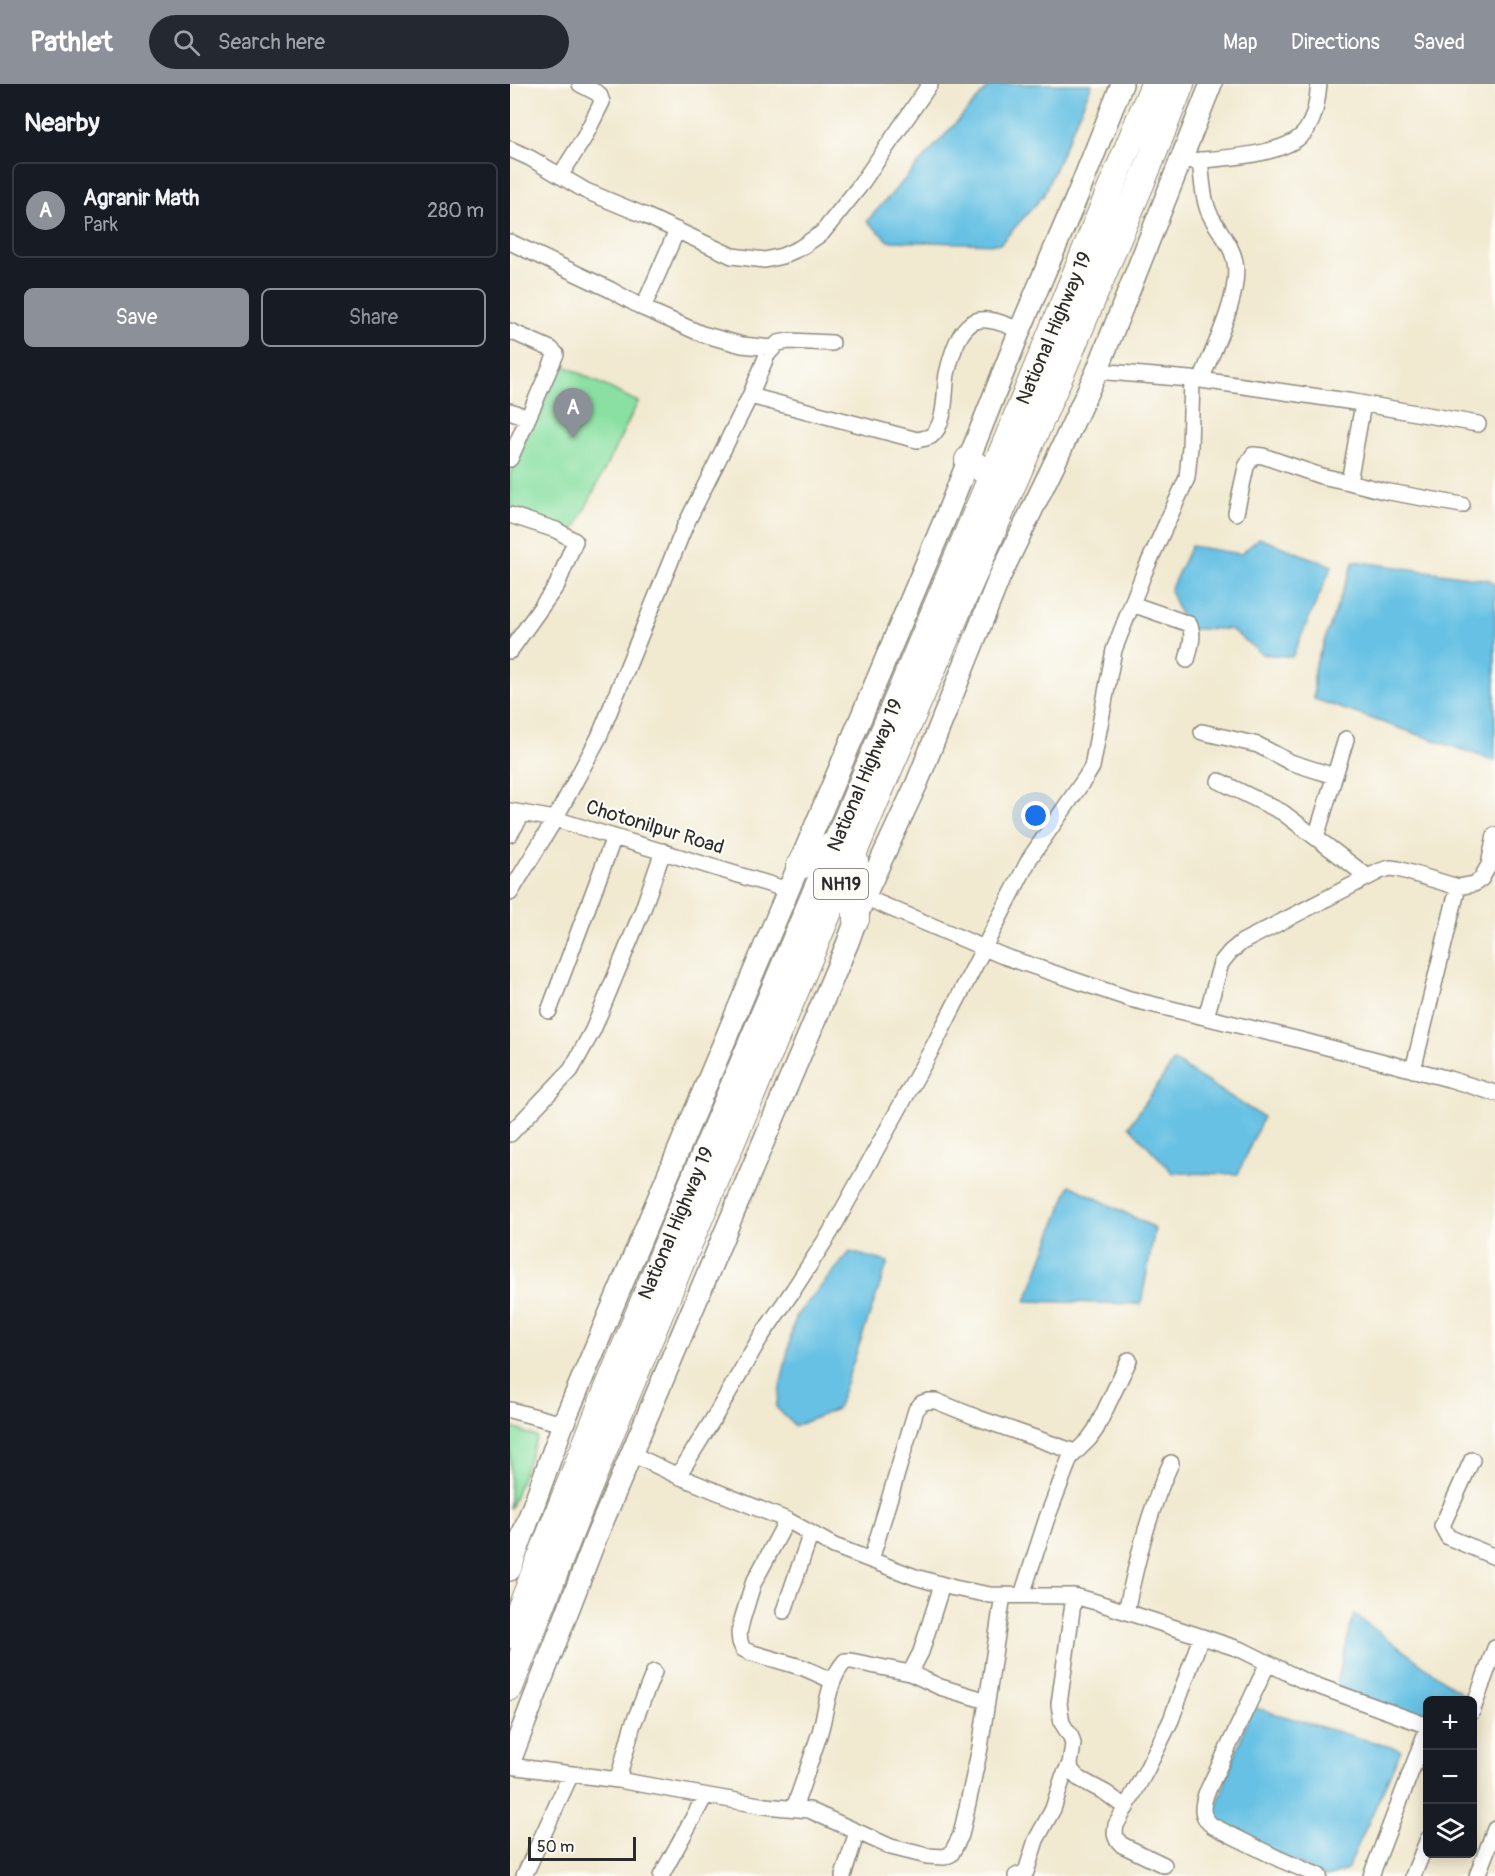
<!DOCTYPE html>
<meta charset="utf-8">
<style>
body{margin:0;font-family:Pangolin,sans-serif;background:#242831;color:#f1f3f6}
.controls{position:absolute;right:18px;bottom:18px;display:grid;overflow:hidden;border-radius:9px;box-shadow:0 3px 15px #0003}
.controls button{width:54px;height:54px;display:grid;place-items:center;padding:0;border:0;border-bottom:2px solid #363941;background:#171b24;color:#f1f3f6;font:30px sans-serif}
.scale{position:absolute;left:18px;bottom:15px;width:108px;box-sizing:border-box;padding-left:6px;border:3px solid #2b2b2b;border-top:0;font-size:16px;line-height:21px;white-space:nowrap;color:#2b2b2b;-webkit-text-stroke:4px #fdfcf7;paint-order:stroke}
.you{position:absolute;left:526px;top:732px;width:21px;height:21px;margin:-15px;border:4px solid #fff;border-radius:50%;background:#1a73e8;box-shadow:0 0 0 9px #1a73e833}
.badge{display:grid;place-items:center;width:39px;height:39px;border-radius:50%;background:#8c9099;color:#fff;font-size:20px;font-weight:700}
.pin{position:absolute;translate:-50% -50px;filter:drop-shadow(0 2px 3px #0008)}
.pin::after{content:'';position:absolute;top:32px;width:21px;height:18px;background:inherit;clip-path:polygon(0 0,100% 0,50% 100%)}
.list{margin:0;padding:0;list-style:none}
h2{display:flex;justify-content:space-between;align-items:center;height:78px;margin:0;padding:0 24px;font-size:26px}
h2 small{font-size:20px;font-weight:400;color:#9ea1a6}
.list li{display:grid;grid-template-columns:39px 1fr auto;gap:18px;align-items:center;box-sizing:border-box;height:96px;margin:0 12px 12px;padding:0 12px;border:2px solid #363941;border-radius:9px}
.list b{display:block;font-size:22px;white-space:nowrap}
.list p{margin:0;font-size:20px;white-space:nowrap;color:#9ea1a6}
.list em{font-size:20px;font-style:normal;color:#9ea1a6}
.actions{display:flex;gap:12px;padding:18px 24px}
.actions a{flex:1;padding:14px 0;border:2px solid #8c9099;border-radius:9px;text-align:center;font-size:21px;color:#8c9099}
.actions .main{background:#8c9099;color:#fff}
.icon{flex:none;width:33px;height:33px;fill:none;stroke:currentColor;stroke-width:2;stroke-linecap:round;stroke-linejoin:round}
.map{position:relative;flex:none;width:985px;height:1792px;overflow:hidden}
header{display:flex;align-items:center;gap:36px;box-sizing:border-box;height:84px;padding:0 30px;background:#8c9099;color:#fff}
header strong{font-size:28px}
nav{display:flex;gap:33px;margin-inline-start:auto;font-size:21px}
.search{width:420px;height:54px;background:#242831;display:flex;align-items:center;gap:15px;box-sizing:border-box;padding:0 21px;border-radius:33px;color:#9ea1a6;font-size:22px}
main{display:flex}
aside{flex:1;background:#171b24}
.map>svg:first-child{display:block}
.green{fill:#8ae0a3;stroke:#5a8667;stroke-width:1.5}
.water{fill:#66c1e4;stroke:#487688;stroke-width:1.5}
.lines{fill:none;stroke-linecap:round;stroke-linejoin:round}
.minor-casing{stroke:#8e8a7e;stroke-width:18}
.secondary-casing{stroke:#8e8a7e;stroke-width:24}
.trunk-casing{stroke:#8e8a7e;stroke-width:28}
.minor{stroke:#fff;stroke-width:15}
.secondary{stroke:#fff;stroke-width:21}
.trunk{stroke:#fff;stroke-width:26}
.labels{text-anchor:middle;dominant-baseline:central;stroke-width:4.5;stroke-linejoin:round;paint-order:stroke}
.shield{fill:#fdfcf7;stroke:#6a6a68;stroke-width:1.5}
.shield-label{font-size:18px;font-weight:bold;fill:#2b2b2b}
.street-label{font-size:20px;fill:#2b2b2b;stroke:#fdfcf7}
</style>
<header>
<strong>Pathlet</strong>
<div class="search"><svg class="icon" aria-label="search" viewBox="0 0 24 24"><circle cx="10" cy="10" r="6"/><path d="M15 15l6 6"/></svg>Search here</div>
<nav><a>Map</a><a>Directions</a><a>Saved</a></nav>
</header>
<main>
<aside>
<h2>Nearby<small></small></h2>
<ul class="list">
<li><span class="badge">A</span><div><b>Agranir Math</b><p>Park</p></div><em>280 m</em></li>
</ul>
<div class="actions"><a class="main">Save</a><a>Share</a></div>
</aside>
<div class="map">
<svg width="985" height="1792" viewBox="0 0 985 1792">
<rect width="100%" height="100%" fill="#fdfcf7"/>
<filter id="ink" filterUnits="userSpaceOnUse"><feTurbulence type="fractalNoise" baseFrequency=".0167" numOctaves="2"/><feDisplacementMap in="SourceGraphic" scale="12" xChannelSelector="R" yChannelSelector="G"/><feConvolveMatrix kernelMatrix="1 2 1 2 8 2 1 2 1" color-interpolation-filters="sRGB"/></filter>
<filter id="wash" filterUnits="userSpaceOnUse"><feTurbulence type="fractalNoise" baseFrequency=".008" numOctaves="4" result="noise"/><feDisplacementMap in="SourceGraphic" scale="24" xChannelSelector="R" yChannelSelector="G"/><feGaussianBlur stdDeviation="1.35" result="paint"/><feColorMatrix in="noise" values="0 0 0 0 0 0 0 0 0 0 0 0 0 0 0 0 0 1.4 0 .05"/><feComposite in="paint" operator="in"/></filter>
<g filter="url(#wash)">
<rect width="100%" height="100%" fill="#f1e9d0"/>
<path class="green" d="M49 279 128 318 63 449 0 423V390Z
M0 1343 27 1353 0 1425Z"/>
<path class="water" d="M481 0H582L533 112 490 160 379 157 357 137Z
M749 454 822 482 782 573 752 570 720 545H676L660 506 681 462 731 470Z
M844 477 980 496 985 501V677L804 615V585Z
M664 977 753 1033 728 1090 663 1089 619 1042Z
M560 1101 645 1144 631 1220 516 1217Z
M340 1168 378 1178 327 1325 285 1342 266 1323 285 1233Z
M844 1530 959 1615 958 1616H918L917 1639 826 1603Z
M742 1623 891 1666 837 1786 821 1792H812L702 1736Z"/>
</g>
<g filter="url(#ink)">
<g class="lines">
<g class="minor-casing">
<path id="minor" d="M0 65 20 74 76 107 136 132 222 172 255 176 272 172 290 164 312 149 349 103 420 0
M690 76C692 92 692 110 698 126 705 144 721 157 725 178 731 211 703 265 691 296
M682 77C711 74 781 72 797 45 806 31 807 16 809 0
M50 92 74 54 92 18 89 10 70 0
M0 158 101 206 133 224 192 250 232 261 262 264
M133 224 167 146
M0 247 41 265 46 270 0 375
M587 287 691 296 844 318 968 340
M240 312 407 356C411 355 418 354 421 352 437 340 434 307 437 290 441 273 449 239 470 236 483 234 498 242 510 246
M853 320 839 398 874 407 952 421
M0 327 18 334
M726 429 736 383 743 371 753 372 811 392 839 398
M0 431 46 446 65 457 47 501 0 567
M622 520 679 540C685 550 680 564 677 576
M692 648 748 661 780 678 824 692
M709 697 772 728 858 793
M0 727 45 735 278 806
M0 750 13 729
M806 753 836 655
M0 809 45 735 89 653 175 442 240 312 257 271 268 259 279 257 322 259
M354 813 493 872 620 915 790 956 939 995 985 1009
M39 927 104 753
M696 933 711 879 720 868 732 858 870 787 880 784 888 785 948 803 964 800 971 795 979 781 985 751
M903 986 948 803
M0 1050 61 986 83 946 133 825 153 767
M0 1326 53 1340
M122 1370 168 1392 277 1436 324 1462 405 1493 444 1504 480 1511 564 1512 586 1518 732 1566 794 1597 918 1642
M962 1376 932 1442 938 1453 985 1473
M168 1392 205 1332 250 1254 284 1205 320 1149 423 963 520 774 576 693 582 683 604 566 634 489 677 394 680 363 682 295
M277 1436 243 1500 232 1536 229 1549 230 1558 233 1565 239 1568 294 1584 323 1597
M361 1476 406 1326 412 1319 418 1317H426L468 1334 565 1368
M512 1511 537 1434 560 1374 579 1355 586 1345 619 1276
M564 1512 549 1620 552 1639 561 1653 563 1660 560 1680 561 1686 568 1694 596 1709 616 1724
M274 1527 301 1449
M616 1528C627 1476 639 1426 661 1379
M758 1579 696 1710C692 1723 690 1733 703 1742L769 1775 809 1792
M400 1589 430 1603 477 1617
M962 1628 985 1564
M0 1682 108 1696 255 1722 299 1726 381 1763 417 1772 434 1773 441 1770 451 1751 470 1664 493 1511
M108 1696 122 1643 144 1588
M284 1724C293 1699 302 1673 310 1648 317 1624 318 1596 335 1577H341L400 1589 411 1568 432 1501
M654 1781 612 1761C605 1754 604 1751 606 1741L636 1687 661 1636 691 1553
M14 1792 61 1690
M151 1792 195 1712
M333 1792 347 1748
M506 1792 516 1788 526 1756 543 1725 553 1693 560 1680
M861 1792 918 1643
M903 1792 918 1755
M967 1792 985 1745"/>
</g>
<g class="secondary-casing">
<path id="secondary" d="M0 1486 53 1340 437 430 510 246 568 110 612 0
M0 1677 87 1451 338 858 354 813 407 699 490 492 546 376 587 287 701 0"/>
</g>
<g class="trunk-casing">
<path id="trunk" d="M458 376 482 392
M345 777 346 835
M289 783 327 758
M0 1551 89 1326 171 1126 489 375 644 0
M0 1603 66 1434 173 1174 374 697 553 285 639 81 671 0"/>
</g>
<use href="#minor" class="minor"/>
<use href="#secondary" class="secondary"/>
<use href="#trunk" class="trunk"/>
</g>
</g>
<g class="labels">
<rect class="shield" x="304" y="785" width="54" height="30" rx="4.5"/>
<g class="shield-label">
<text x="331" y="800">NH19</text>
</g>
<g class="street-label">
<text transform="translate(544 244) rotate(-67)">National Highway 19</text>
<text transform="translate(355 691) rotate(-67)">National Highway 19</text>
<text transform="translate(145 743) rotate(17)">Chotonilpur Road</text>
<text transform="translate(166 1139) rotate(-67)">National Highway 19</text>
</g>
</g>
</svg>
<div class="controls">
<button>+</button>
<button>−</button>
<button><svg class="icon" aria-label="layers" viewBox="0 0 24 24"><path d="M12 4l9 5-9 5-9-5zM3 14l9 5 9-5"/></svg></button>
</div>
<div class="scale">50 m</div>
<div class="you"></div>
<div class="pin badge" style="left:63px;top:354px">A</div>
</div>
</main>
